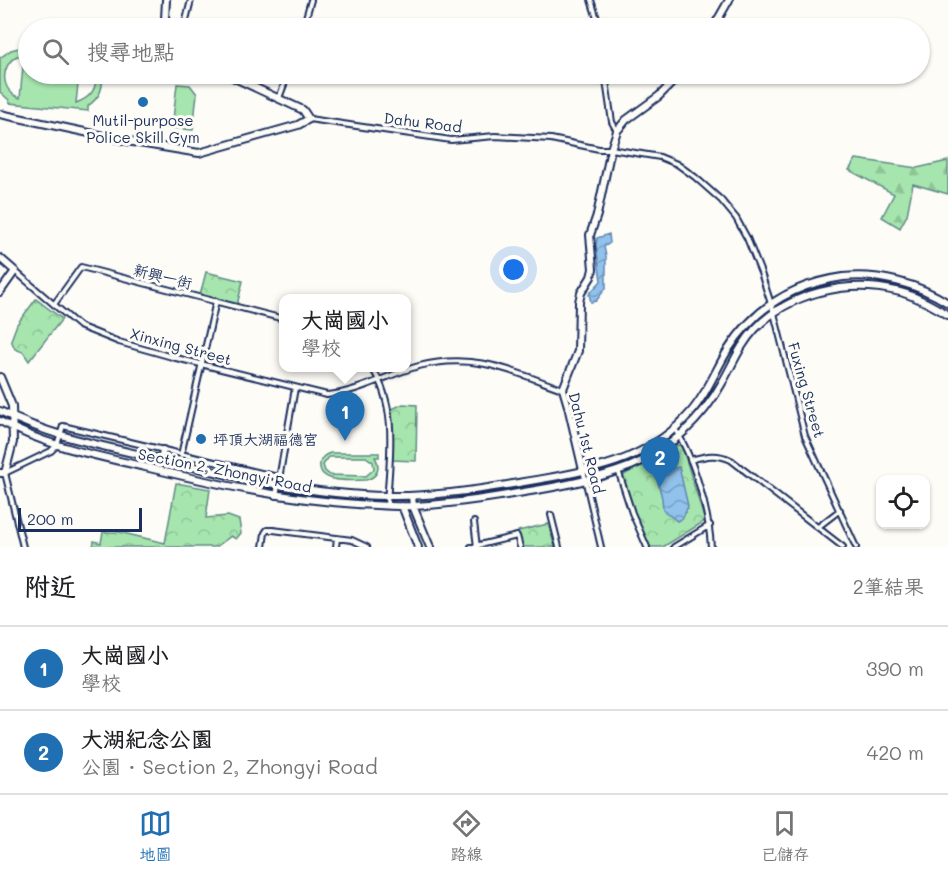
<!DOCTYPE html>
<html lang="zh-TW">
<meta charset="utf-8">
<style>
body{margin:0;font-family:Mali,"LXGW WenKai TC",sans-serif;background:#f6f6f6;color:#202124}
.controls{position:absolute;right:18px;bottom:18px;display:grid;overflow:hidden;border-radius:12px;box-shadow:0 2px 4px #0004}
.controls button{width:54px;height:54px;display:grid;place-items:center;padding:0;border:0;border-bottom:2px solid #e0e0e0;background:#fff;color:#202124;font:30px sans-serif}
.scale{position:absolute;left:18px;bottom:15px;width:124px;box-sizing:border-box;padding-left:6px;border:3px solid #1b2f5e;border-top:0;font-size:16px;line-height:21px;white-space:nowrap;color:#1b2f5e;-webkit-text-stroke:4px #fdfcf7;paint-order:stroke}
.you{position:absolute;left:514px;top:270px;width:21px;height:21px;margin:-15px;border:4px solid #fff;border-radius:50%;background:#1a73e8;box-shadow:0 0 0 9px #1a73e833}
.badge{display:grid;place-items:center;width:39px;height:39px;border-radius:50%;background:#1f6fb2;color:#fff;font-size:20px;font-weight:700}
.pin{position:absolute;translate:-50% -50px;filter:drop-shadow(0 2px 3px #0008)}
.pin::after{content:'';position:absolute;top:32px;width:21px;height:18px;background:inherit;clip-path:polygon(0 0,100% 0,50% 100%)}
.popup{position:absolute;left:279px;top:294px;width:132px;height:78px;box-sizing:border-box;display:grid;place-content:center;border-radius:12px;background:#fff;filter:drop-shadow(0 2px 4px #0005);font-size:20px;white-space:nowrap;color:#757577}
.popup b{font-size:22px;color:#202124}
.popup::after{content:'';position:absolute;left:50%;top:100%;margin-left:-12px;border:12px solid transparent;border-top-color:#fff}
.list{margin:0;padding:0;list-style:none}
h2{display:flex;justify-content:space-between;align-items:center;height:78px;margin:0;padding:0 24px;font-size:26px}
h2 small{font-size:20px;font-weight:400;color:#757577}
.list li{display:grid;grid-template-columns:39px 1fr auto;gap:18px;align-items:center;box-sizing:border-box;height:84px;padding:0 24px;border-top:2px solid #e0e0e0}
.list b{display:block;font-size:22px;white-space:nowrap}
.list p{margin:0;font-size:20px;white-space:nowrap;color:#757577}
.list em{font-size:20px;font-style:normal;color:#757577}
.icon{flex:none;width:33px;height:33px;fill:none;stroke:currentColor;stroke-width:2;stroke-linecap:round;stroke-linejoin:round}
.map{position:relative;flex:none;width:948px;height:547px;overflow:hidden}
.search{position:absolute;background:#fff;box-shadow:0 2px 4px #0004;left:18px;right:18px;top:18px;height:66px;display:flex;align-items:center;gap:15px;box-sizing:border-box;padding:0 21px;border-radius:33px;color:#757577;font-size:22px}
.sheet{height:246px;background:#fff}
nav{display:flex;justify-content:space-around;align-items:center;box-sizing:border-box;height:84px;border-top:2px solid #e0e0e0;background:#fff;font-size:16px;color:#757577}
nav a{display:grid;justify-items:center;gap:3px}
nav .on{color:#1f6fb2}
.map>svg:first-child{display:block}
.forest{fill:url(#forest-firs);stroke:#608a86;stroke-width:1.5}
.park{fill:url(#park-crowns);stroke:#608a86;stroke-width:1.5}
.pitch{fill:#a6e5ad;stroke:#608a86;stroke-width:1.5;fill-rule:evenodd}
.water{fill:url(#water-waves);stroke:#6287b3;stroke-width:1.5}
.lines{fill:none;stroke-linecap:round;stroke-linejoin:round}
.street-casing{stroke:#1b2f5e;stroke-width:8}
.secondary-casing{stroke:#1b2f5e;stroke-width:10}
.street{stroke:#fdfcf7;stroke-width:4}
.secondary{stroke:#fdfcf7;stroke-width:6}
.poi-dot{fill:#1f6fb2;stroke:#fdfcf7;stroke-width:2}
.labels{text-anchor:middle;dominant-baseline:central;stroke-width:6;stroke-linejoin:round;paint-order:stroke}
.poi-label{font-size:15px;fill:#1b2f5e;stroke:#fdfcf7}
.street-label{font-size:15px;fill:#1b2f5e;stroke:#fdfcf7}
</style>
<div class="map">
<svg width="948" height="547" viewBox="0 0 948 547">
<defs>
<pattern id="forest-firs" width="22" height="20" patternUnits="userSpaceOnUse" patternTransform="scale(1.5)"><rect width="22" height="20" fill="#a6e5ad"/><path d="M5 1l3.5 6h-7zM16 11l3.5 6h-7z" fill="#8ec597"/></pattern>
<pattern id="park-crowns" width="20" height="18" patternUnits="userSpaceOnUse" patternTransform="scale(1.5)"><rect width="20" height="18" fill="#a6e5ad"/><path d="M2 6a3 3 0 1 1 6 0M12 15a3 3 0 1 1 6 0" fill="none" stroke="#8ec597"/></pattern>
<pattern id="water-waves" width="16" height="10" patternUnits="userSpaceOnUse" patternTransform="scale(1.5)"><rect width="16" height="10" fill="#91c2ec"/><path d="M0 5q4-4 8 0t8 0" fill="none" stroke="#769ec2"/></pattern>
</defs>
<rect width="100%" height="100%" fill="#fdfcf7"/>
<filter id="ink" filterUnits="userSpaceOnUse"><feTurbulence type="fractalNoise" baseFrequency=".0167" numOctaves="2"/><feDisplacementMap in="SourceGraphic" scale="12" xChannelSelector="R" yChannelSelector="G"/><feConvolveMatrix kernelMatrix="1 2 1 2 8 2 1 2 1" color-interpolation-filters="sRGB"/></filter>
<g filter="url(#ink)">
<path class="forest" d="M856 159 917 168 948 161V194L913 184 907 215 900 228 882 217 894 194 849 170Z"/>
<path class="park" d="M206 272 243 281 237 305 200 295Z
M36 299 62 319 29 361 23 352 15 349 11 340 17 324Z
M403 404 417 405 416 461 392 460V423L390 410Z
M678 445 682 446 705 521 663 547H648L627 498 622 476 645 463 666 454Z
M176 483 210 489 206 518 228 516 239 520 241 533 236 539 231 536 216 547H93L94 541 101 543 103 532H119L165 543Z
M548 524 555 547H522L518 531Z"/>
<path class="pitch" d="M19 48 28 49V74H79L76 103C90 98 98 89 95 74H102C104 88 100 97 88 106V111L9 103V100L0 92V58L11 50ZM17 56H24L20 98C0 90 0 66 17 56Z
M177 84 190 85 197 94 193 130 172 128Z
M330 453H379V457H375C381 467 378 477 366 480 353 480 317 485 320 463 321 457 325 455 330 453ZM329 457H366L373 462 374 469 366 476 330 475 325 471 323 465Z"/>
<path class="water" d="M609 234 610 243 604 247 606 256V288L596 301 591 302 589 294 601 281 596 245 597 238Z
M679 467 688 506 683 518 677 521 663 510 662 498 657 479 663 471Z"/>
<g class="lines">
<g class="street-casing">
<path id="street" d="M591 0 600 28
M184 28 191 0
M303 28 311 0
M605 74 612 122 617 131
M279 98 288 74
M309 119 451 140 495 136 551 139 599 149H611L660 157 677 164 695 177 721 200 736 218 747 238 761 273 774 313 805 436 856 547
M15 271 79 326 119 342 172 357 327 395C360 392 388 374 419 366 474 352 512 371 562 389
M55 303 81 267 284 319
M372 368C399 409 389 459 387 506
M675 429C694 458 709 512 711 547
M181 455 216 301
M690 460C706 456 716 453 731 460L843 547
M583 470 601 547
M618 470 632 513 647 547
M276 496 295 388
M551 515 559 547
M474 522 477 547
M818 527 840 510
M23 547 5 473 51 451 57 445 63 426 278 477
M263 547 265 533 267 530H273L352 540 367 547
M336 547 337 538
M471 547 517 536 520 547
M674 547 710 525"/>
</g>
<g class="secondary-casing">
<path id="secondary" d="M166 0 165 19 169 28
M713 28 729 0
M0 114 127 141 199 153 298 125 309 119 303 110 226 74
M0 258 15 271 0 292
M0 377 12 406 13 442 5 473H0
M0 411C49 436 102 446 155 458 232 476 309 495 388 496 433 497 480 490 524 482 555 477 597 470 626 458 650 448 673 433 690 413 707 394 715 371 728 350 755 307 793 284 843 277 879 273 918 284 948 303
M0 421C45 446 95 455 145 467 215 484 284 499 357 504 376 505 395 507 414 506 449 504 484 499 518 493 556 487 595 480 631 466 669 451 703 418 722 383 733 364 740 345 755 329 789 293 847 279 896 291 914 295 932 305 948 315
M161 460 163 450
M583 470 568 406 563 389 578 351 579 302 581 293 591 277 593 269 590 235 597 215 611 149 617 131 626 120 659 96 681 74
M412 496 413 506 430 547
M402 506 418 547"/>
</g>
<use href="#street" class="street"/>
<use href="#secondary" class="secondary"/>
</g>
</g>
<g class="poi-dot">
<circle cx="143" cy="102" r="6"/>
<circle cx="201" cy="439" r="6"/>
</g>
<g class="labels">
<g class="poi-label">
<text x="143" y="120">Mutil-purpose<tspan x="143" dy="17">Police Skill Gym</tspan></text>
<text x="213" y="439" text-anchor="start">坪頂大湖福德宮</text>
</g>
<g class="street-label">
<text transform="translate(423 122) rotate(7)">Dahu Road</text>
<text transform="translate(163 276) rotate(14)">新興一街</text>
<text transform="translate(181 346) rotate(15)">Xinxing Street</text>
<text transform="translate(807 390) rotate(74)">Fuxing Street</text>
<text transform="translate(587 443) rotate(76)">Dahu 1st Road</text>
<text transform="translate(225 470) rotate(11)">Section 2, Zhongyi Road</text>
</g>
</g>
</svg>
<div class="controls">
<button><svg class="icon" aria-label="locate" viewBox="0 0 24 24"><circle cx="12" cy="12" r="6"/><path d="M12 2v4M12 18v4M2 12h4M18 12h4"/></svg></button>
</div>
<div class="scale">200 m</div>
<div class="you"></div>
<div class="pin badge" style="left:345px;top:441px">1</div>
<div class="popup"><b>大崗國小</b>學校</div>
<div class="pin badge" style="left:660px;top:487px">2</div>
<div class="search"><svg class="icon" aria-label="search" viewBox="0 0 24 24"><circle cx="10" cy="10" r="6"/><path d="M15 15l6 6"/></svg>搜尋地點</div>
</div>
<section class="sheet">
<h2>附近<small>2筆結果</small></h2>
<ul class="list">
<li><span class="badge">1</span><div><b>大崗國小</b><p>學校</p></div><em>390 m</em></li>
<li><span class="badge">2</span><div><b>大湖紀念公園</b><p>公園 · Section 2, Zhongyi Road</p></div><em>420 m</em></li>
</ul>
</section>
<nav>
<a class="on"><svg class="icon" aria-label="map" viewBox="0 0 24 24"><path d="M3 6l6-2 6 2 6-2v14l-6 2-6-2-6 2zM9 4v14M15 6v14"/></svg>地圖</a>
<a><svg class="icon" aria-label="directions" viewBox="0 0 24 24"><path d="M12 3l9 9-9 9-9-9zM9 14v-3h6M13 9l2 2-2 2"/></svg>路線</a>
<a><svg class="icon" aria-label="saved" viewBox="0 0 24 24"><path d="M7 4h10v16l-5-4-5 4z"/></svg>已儲存</a>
</nav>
